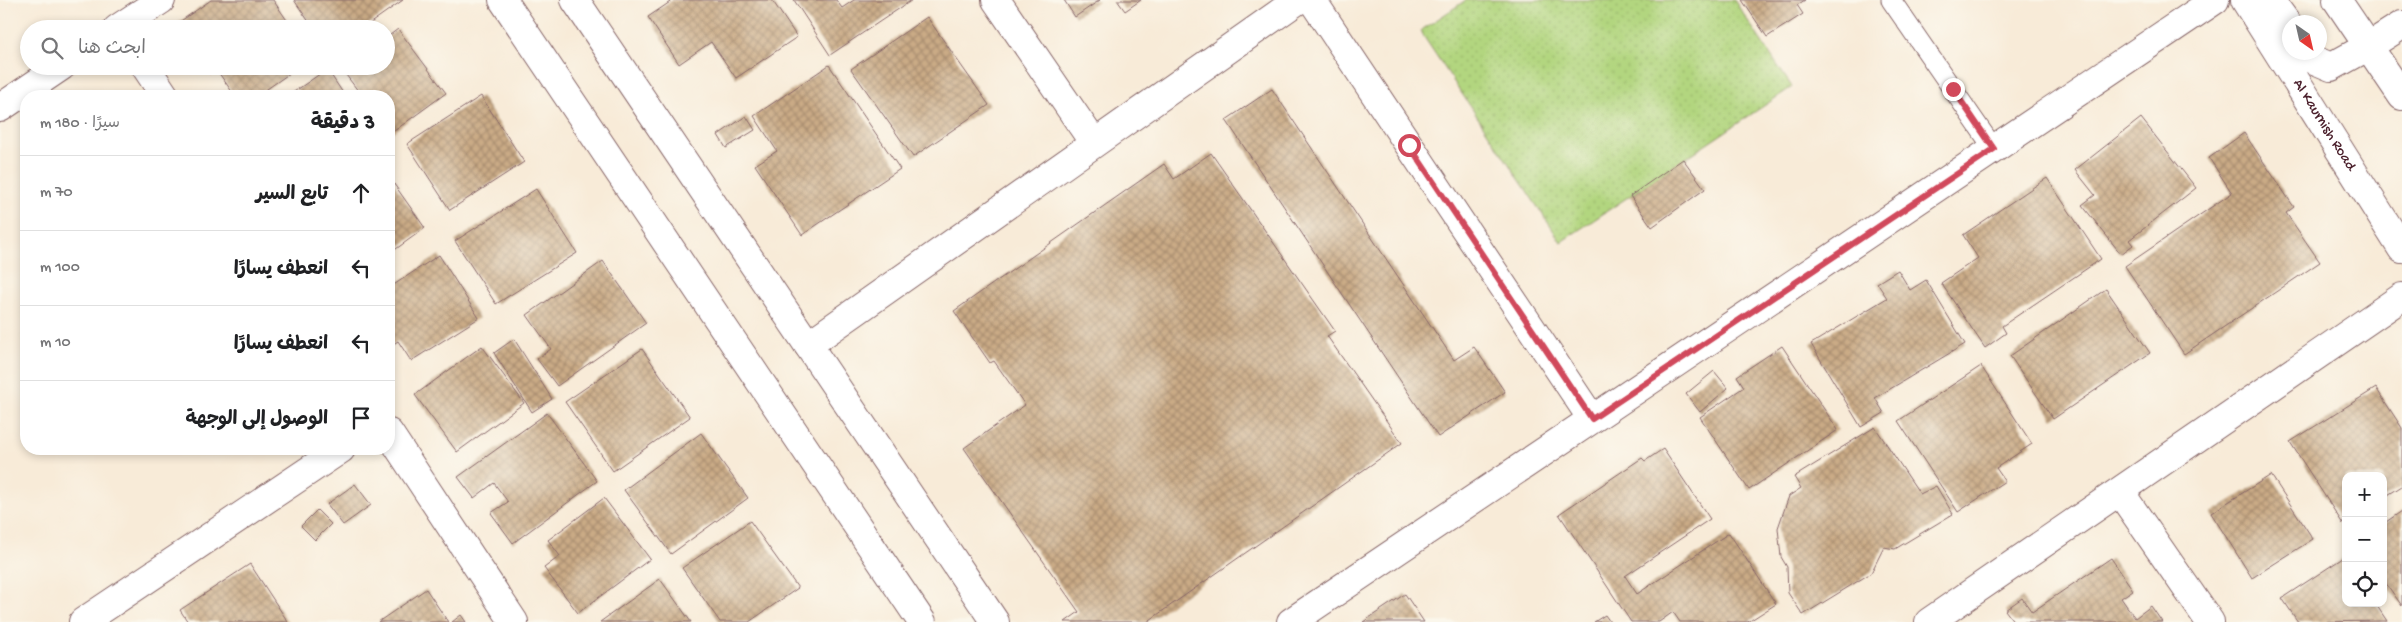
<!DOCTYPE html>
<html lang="ar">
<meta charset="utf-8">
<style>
body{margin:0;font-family:"Gochi Hand","Playpen Sans Arabic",sans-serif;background:#f2f2f2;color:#202124;direction:rtl}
.controls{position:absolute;right:15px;bottom:15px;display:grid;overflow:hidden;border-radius:10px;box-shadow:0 2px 8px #0003}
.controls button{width:45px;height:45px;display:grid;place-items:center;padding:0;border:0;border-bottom:1px solid #e0e0e0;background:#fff;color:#202124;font:25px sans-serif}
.compass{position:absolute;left:2282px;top:15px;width:45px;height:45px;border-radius:50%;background:#fff;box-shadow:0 2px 8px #0003;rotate:146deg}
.stop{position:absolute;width:15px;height:15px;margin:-11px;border:4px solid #d1495b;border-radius:50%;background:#fff}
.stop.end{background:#d1495b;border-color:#fff;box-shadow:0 1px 5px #0008}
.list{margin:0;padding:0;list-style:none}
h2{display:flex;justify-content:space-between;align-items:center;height:65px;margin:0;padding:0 20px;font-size:21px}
h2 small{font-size:16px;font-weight:400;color:#757577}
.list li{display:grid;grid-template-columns:32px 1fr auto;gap:15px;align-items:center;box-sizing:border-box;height:75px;padding:0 20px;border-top:1px solid #e0e0e0}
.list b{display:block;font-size:19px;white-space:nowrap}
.list em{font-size:16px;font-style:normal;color:#757577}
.icon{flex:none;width:28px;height:28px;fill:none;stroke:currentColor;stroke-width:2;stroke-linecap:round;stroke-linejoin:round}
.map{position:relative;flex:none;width:2402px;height:622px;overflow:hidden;direction:ltr}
.search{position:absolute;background:#fff;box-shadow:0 2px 8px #0003;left:20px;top:20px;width:375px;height:55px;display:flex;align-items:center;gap:12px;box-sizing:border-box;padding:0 18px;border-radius:28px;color:#757577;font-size:19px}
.panel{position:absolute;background:#fff;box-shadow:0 2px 8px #0003;left:20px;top:90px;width:375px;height:365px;border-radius:20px;direction:rtl}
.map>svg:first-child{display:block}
.park{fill:url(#park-dots);stroke:#7e7a55}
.building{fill:url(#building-cross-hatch)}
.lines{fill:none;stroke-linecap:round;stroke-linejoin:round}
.lane-casing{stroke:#876668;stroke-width:21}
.street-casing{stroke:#876668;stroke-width:30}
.secondary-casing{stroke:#876668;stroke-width:30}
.lane{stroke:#fff;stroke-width:19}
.street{stroke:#fff;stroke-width:28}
.secondary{stroke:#fff;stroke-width:28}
.route{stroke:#d1495b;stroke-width:6}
.labels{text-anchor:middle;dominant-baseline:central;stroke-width:4;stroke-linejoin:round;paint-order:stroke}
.street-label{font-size:15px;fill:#4a1f2b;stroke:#fbf7ec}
</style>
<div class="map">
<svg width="2402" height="622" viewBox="0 0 2402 622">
<defs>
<pattern id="park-dots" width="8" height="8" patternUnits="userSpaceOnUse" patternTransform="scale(1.25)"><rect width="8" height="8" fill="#b2d67f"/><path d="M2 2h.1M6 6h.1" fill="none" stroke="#9bb76e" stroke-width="1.8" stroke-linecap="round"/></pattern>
<pattern id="building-cross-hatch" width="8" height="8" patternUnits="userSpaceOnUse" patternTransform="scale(1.25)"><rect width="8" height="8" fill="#caab86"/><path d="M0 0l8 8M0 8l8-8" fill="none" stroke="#a68b6e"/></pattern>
</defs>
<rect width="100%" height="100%" fill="#fbf7ec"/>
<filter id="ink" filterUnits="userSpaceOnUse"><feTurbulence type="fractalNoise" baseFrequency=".02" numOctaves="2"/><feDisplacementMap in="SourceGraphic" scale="10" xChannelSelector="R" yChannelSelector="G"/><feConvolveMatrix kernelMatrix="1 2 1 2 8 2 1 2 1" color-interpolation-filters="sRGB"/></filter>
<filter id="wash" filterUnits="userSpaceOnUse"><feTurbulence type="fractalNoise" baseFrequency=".0096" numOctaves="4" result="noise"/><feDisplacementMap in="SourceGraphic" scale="20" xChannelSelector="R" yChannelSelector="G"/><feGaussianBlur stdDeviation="1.12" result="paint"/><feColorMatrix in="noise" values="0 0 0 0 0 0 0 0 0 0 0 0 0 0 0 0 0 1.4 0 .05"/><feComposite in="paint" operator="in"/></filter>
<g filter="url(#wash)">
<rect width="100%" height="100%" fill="#f8ebd8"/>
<path class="park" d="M1466 0H1734L1792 87 1561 242 1420 31Z"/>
<g id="blocks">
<path class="building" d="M211 0H273L293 29H178L175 25Z
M294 0H403L362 29H314Z
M673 0H772L797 37 736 78 711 42 679 64 648 17Z
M794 0H836L842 8 854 0H912L830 55Z
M1064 0H1100L1075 17Z
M1117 0H1141L1125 11Z
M1742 0H1805L1797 5 1803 14 1767 37Z
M927 17 989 105 913 157 851 69Z
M398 29 446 93 390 134 389 96H362L343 71 349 66H386V38Z
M829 65 900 169 802 235 755 165 777 151 754 116Z
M204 66H300L257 96H235L216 69 209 74Z
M327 69 345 96H288Z
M1272 89 1454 360 1474 347 1505 392 1438 437 1226 120Z
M481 96 524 162 450 210 407 144Z
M746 116 755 130 726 148 718 135Z
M2141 118 2196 188 2129 240 2133 245 2121 254 2082 205 2095 195 2075 170Z
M2244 133 2294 207 2286 213 2320 262 2184 354 2125 266 2232 193 2209 158Z
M1211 153 1335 331 1327 336 1402 443 1147 622H1065L1079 612 964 448 1025 405 994 361 990 363 954 311 1164 164 1174 179Z
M1683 159 1705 189 1652 227 1630 196Z
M389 177 425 228 389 254Z
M2047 178 2101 259 2002 326 2006 333 1985 348 1941 283 1978 258 1963 235Z
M536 189 577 253 496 304 455 241Z
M439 255 479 318 411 361 398 341 389 347V288Z
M603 261 646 323 557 386 537 359 551 349 527 315Z
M1898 270 1910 290 1926 280 1965 344 1875 398 1884 413 1861 427 1811 344 1887 298 1877 283Z
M2106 289 2150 353 2053 419 2010 356Z
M514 339 552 399 532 412 494 353Z
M482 346 524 403 457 452 415 395Z
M1782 346 1838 430 1749 490 1700 417 1744 387 1737 376Z
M642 349 690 417 613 471 565 402Z
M1981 366 2032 444 1996 468 2005 481 1958 512 1898 421Z
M1714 371 1728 388 1700 412 1686 394Z
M2376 388 2402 428V486L2383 498V476H2346V522L2343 524 2290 442Z
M547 413 597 481 513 543 491 513 508 502 494 483 474 498 458 477Z
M1875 427 1920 494 1936 486 1953 514 1895 549 1884 547 1871 573 1803 615 1788 593 1787 567 1781 557 1778 528 1789 496 1801 488 1794 477Z
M701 433 748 498 671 554 624 490Z
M1663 449 1710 519 1625 576 1637 594 1729 533 1776 604 1748 622H1680L1673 612 1659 622H1631L1559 514 1642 458 1645 461Z
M2271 475 2313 539 2252 578 2211 513Z
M355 484 371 505 343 525 327 504Z
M604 498 650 559 578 613 544 568 560 556 548 540Z
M317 510 331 524 315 540 301 526Z
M2402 511V606L2383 579V524Z
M750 521 798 588 749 622H720L682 568Z
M2346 556V603H2375L2387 621 2298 622 2282 598Z
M2111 558 2133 590 2121 598 2135 618 2151 606 2162 622H2014L2005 610 2022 598 2032 612Z
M250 564 288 622H188L180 610Z
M660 579 691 622H600Z
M426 589 448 622H378Z
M1405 594 1424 622H1363Z
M461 615 466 622H452Z
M1605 615 1610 622H1594Z"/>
</g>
</g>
<g filter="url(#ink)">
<use href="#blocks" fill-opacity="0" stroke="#876668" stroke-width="1"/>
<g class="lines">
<g class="lane-casing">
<path id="lane" d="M1891 0 1994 149"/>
</g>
<g class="street-casing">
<path id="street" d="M996 0 1094 143
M1312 0 1592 419
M117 29 161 0
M2369 46 2402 25
M145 66 165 96
M0 108 62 66
M808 345 1298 0
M389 433 514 622
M2120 492 2210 622
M83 622 341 449
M1291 622 2215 0
M1929 622 2402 297"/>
</g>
<g class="secondary-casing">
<g id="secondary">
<path d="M503 0 922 622"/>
<path d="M575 0 995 622"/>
<path id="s1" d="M2245 0 2402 249"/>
<path d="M2270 0 2290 27"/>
<path d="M2337 0 2402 96"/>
<path d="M2308 52 2312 59 2331 67 2369 46"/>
</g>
</g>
<use href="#lane" class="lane"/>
<use href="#street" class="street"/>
<use href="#secondary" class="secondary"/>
</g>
</g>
<g class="lines" filter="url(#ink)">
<path class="route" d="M1409 145 1592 419 1994 149 1953 89"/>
</g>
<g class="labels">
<g class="street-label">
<text stroke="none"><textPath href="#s1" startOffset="148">Al Kaurnish Road</textPath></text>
</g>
</g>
</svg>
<div class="controls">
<button>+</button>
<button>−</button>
<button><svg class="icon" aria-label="locate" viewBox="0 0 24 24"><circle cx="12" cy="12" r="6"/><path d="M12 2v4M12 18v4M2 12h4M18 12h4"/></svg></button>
</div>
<svg class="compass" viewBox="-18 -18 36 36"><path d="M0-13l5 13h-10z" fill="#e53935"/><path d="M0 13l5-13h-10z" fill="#757577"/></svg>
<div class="stop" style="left:1409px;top:145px"></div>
<div class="stop end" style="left:1953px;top:89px"></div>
<div class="search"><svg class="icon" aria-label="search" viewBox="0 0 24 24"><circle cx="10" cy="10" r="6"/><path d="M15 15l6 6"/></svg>ابحث هنا</div>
<section class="panel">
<h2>3 دقيقة<small>سيرًا · 180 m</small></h2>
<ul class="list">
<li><svg class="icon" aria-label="ahead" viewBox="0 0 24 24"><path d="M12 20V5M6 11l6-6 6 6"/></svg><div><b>تابع السير</b></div><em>70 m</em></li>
<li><svg class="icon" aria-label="left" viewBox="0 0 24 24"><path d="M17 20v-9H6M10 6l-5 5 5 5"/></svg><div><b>انعطف يسارًا</b></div><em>100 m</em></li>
<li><svg class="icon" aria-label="left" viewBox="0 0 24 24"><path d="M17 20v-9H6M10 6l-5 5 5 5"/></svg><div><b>انعطف يسارًا</b></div><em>10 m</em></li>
<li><svg class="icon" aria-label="arrive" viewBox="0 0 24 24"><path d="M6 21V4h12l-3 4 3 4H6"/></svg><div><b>الوصول إلى الوجهة</b></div></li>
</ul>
</section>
</div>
